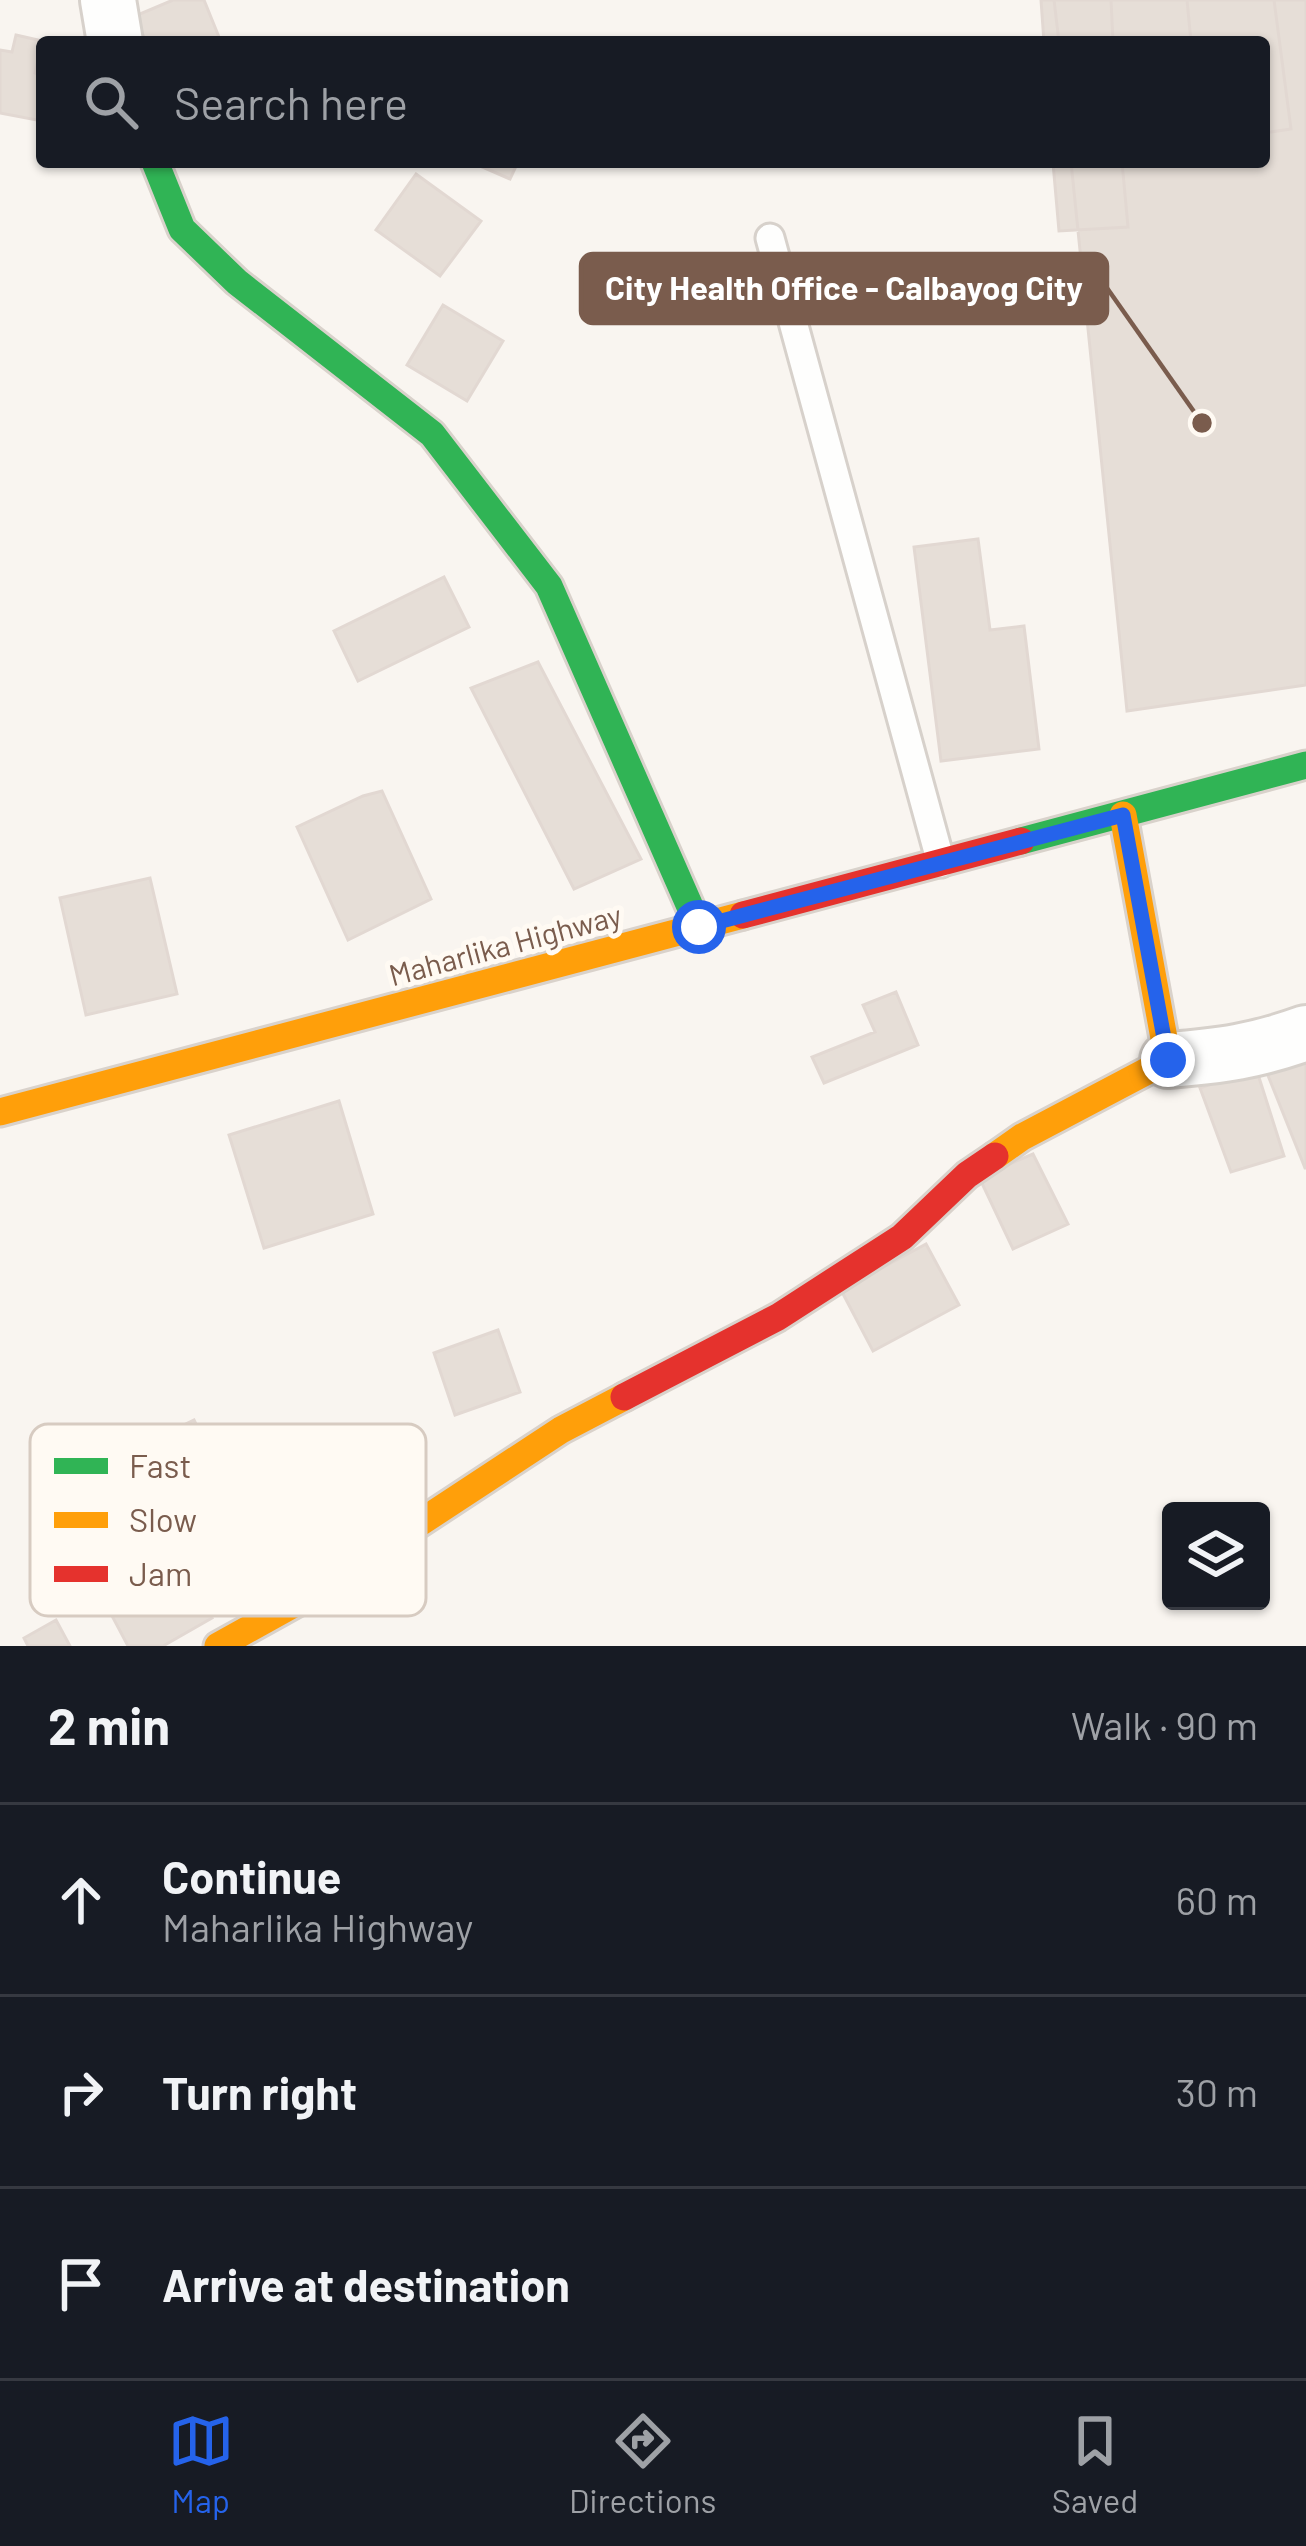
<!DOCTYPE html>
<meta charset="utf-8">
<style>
body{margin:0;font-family:Barlow,sans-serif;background:#242831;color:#f1f3f6}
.controls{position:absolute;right:36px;bottom:36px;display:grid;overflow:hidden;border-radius:12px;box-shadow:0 3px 9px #0004}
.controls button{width:108px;height:108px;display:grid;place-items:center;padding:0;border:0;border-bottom:3px solid #363941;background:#171b24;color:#f1f3f6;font:60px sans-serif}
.stop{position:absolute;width:36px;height:36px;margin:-27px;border:9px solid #2563eb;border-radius:50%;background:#fff}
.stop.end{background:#2563eb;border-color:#fff;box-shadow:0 3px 12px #0008}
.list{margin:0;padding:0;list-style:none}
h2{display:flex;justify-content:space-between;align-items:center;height:156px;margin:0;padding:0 48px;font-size:51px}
h2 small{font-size:39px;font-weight:400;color:#9ea1a6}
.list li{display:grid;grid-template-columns:78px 1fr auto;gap:36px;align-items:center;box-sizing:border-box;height:192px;padding:0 48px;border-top:3px solid #363941}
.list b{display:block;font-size:45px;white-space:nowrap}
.list p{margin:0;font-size:39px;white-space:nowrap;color:#9ea1a6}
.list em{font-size:39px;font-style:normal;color:#9ea1a6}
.icon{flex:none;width:66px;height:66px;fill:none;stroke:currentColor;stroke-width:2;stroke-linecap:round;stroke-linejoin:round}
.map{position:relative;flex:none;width:1306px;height:1646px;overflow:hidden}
.search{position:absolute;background:#171b24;box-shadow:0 3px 9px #0004;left:36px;right:36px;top:36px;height:132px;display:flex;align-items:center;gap:30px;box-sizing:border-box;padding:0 42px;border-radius:12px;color:#9ea1a6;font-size:45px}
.sheet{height:732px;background:#171b24}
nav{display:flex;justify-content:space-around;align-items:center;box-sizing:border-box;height:168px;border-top:3px solid #363941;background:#171b24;font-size:33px;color:#9ea1a6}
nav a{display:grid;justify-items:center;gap:6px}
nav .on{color:#2563eb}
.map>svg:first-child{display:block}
.building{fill:#e6ded7;stroke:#e2d8d2;stroke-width:3}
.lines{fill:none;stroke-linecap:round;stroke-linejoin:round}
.lane-casing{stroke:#d7d1cb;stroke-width:33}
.street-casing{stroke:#d7d1cb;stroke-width:60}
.fast-casing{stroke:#d9d2cb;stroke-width:33}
.slow-casing{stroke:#d9d2cb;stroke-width:33}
.jam-casing{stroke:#d9d2cb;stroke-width:33}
.lane{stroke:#fefefd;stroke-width:27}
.street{stroke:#fefefd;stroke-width:54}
.fast{stroke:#30b455;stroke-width:27}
.slow{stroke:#ff9f0a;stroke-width:27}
.jam{stroke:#e5322d;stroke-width:27}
.route{stroke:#2563eb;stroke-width:15}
.labels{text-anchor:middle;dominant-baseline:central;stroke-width:10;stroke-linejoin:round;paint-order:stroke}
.street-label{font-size:30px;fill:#7a5c4d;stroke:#fffaf3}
.key{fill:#fffaf3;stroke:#d7cbc1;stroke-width:3}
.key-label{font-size:33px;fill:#7a5c4d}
.leader{fill:none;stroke:#7a5c4d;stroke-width:4.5}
.callout-dot{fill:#7a5c4d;stroke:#fffaf3;stroke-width:4.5}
.callout{fill:#7a5c4d;stroke:#7a5c4d;stroke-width:4.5}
.callout-label{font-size:33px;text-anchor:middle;font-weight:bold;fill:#fff}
</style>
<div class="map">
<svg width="1306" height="1646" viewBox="0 0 1306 1646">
<rect width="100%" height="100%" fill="#f9f5f0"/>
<path class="building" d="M173 0H204L221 42H146L135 16Z
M1041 0H1111L1113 42H1044Z
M1054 0H1306V685L1127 711 1071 162H1264V42H1059Z
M1187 0H1274L1291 129 1264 133V42H1191Z
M16 35 42 41 35 73 42 77V121L0 113V50L12 52Z
M471 162H518L510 179Z
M1122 162 1128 227 1059 231 1053 163Z
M416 174 481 221 440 276 376 230Z
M443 305 503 341 467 401 407 365Z
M978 539 990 630 1024 626 1039 749 941 761 914 547Z
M444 577 469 627 358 681 334 631Z
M538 662 641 859 574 889 471 688Z
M382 791 431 899 348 940 297 827 363 796Z
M150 878 177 994 86 1015 60 898Z
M896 992 918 1045 824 1083 812 1057 875 1032 863 1005Z
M1306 1046V1168H1305L1263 1063Z
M1256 1068 1284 1156 1231 1172 1200 1088Z
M339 1101 373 1214 264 1248 229 1135Z
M1033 1154 1068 1224 1013 1249 979 1177Z
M926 1244 959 1305 873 1351 841 1290Z
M498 1330 520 1392 455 1415 434 1353Z
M194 1420 275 1586 213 1616 183 1554 166 1562 115 1454 136 1448Z
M141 1547 155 1573 180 1565 212 1618 163 1646H128L92 1578Z
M56 1620 70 1646H28L24 1638Z"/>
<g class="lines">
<g class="lane-casing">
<path id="lane" d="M770 238 941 863"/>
</g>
<g class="street-casing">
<path id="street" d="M108 0 115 42
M1168 1060C1221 1056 1256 1051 1306 1033"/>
</g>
<g class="fast-casing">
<path id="fast" d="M155 162 182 229 237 282 432 434 549 586 699 927
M1021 841 1306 765"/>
</g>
<g class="slow-casing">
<path id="slow" d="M0 1112 743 915
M995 1156 1022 1137 1168 1060 1123 815
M218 1646 310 1595 561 1430 624 1397"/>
</g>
<g class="jam-casing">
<path id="jam" d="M743 915 1021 841
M624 1397 778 1317 902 1237 967 1175 995 1156"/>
</g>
<use href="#lane" class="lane"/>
<use href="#street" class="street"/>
<use href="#fast" class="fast"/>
<use href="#slow" class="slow"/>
<use href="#jam" class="jam"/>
</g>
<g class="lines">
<path class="route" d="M699 927 1123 815 1168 1060"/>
</g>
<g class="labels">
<g class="street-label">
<text transform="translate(505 944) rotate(-15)">Maharlika Highway</text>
</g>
</g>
<rect x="30" y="1424" width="396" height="192" rx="18" class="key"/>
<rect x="54" y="1458" width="54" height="16" fill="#30b455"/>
<rect x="54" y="1512" width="54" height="16" fill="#ff9f0a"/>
<rect x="54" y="1566" width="54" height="16" fill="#e5322d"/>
<g class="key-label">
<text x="129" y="1478">Fast</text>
<text x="129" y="1532">Slow</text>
<text x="129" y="1586">Jam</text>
</g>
<path class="leader" d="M1202 423L1107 288"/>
<circle class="callout-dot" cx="1202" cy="423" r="12"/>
<rect class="callout" x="581" y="254" width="526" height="69" rx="12"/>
<g class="callout-label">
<text x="844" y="300">City Health Office - Calbayog City</text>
</g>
</svg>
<div class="controls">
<button><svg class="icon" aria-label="layers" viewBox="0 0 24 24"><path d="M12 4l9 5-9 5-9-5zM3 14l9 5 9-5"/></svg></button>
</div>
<div class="stop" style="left:699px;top:927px"></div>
<div class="stop end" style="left:1168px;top:1060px"></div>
<div class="search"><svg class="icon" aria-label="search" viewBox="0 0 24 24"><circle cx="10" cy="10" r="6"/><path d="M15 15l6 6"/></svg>Search here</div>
</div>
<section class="sheet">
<h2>2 min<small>Walk · 90 m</small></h2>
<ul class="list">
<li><svg class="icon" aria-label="ahead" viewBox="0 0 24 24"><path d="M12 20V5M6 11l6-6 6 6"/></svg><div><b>Continue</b><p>Maharlika Highway</p></div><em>60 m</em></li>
<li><svg class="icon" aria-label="right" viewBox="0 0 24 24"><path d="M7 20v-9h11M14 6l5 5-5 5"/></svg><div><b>Turn right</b></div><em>30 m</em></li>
<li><svg class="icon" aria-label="arrive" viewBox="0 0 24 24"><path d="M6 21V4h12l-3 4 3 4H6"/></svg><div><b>Arrive at destination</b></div></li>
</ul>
</section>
<nav>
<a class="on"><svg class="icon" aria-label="map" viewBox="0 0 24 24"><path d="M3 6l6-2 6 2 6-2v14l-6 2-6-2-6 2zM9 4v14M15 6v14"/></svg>Map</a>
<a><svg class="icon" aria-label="directions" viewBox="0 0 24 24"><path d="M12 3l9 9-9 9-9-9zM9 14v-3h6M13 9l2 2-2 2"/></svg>Directions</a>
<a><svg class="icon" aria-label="saved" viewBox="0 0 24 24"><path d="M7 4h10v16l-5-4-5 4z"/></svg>Saved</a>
</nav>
